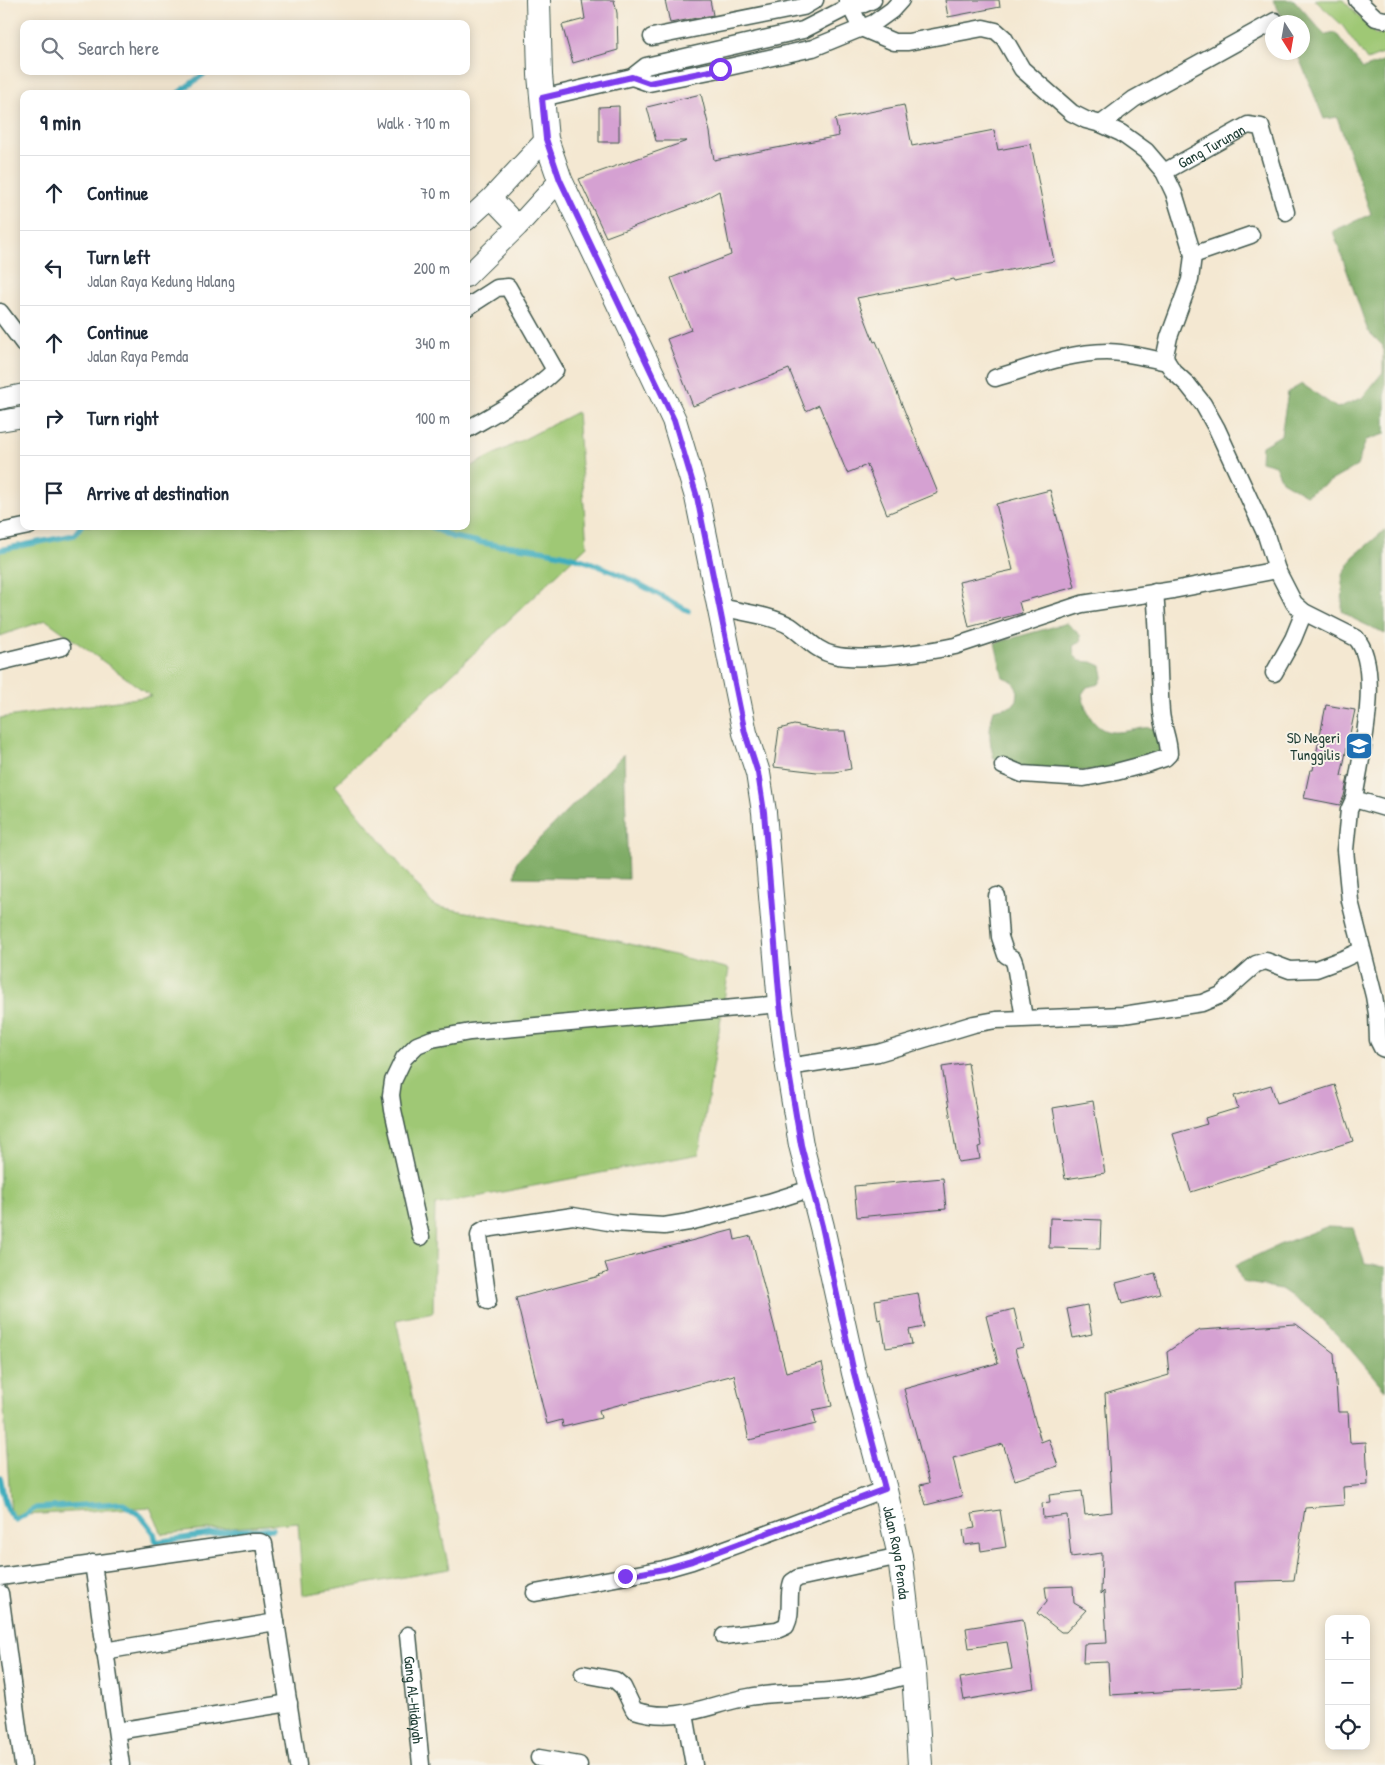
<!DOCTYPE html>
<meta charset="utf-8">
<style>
body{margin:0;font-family:"Patrick Hand",sans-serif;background:#f2f2f3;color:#1f2937}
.controls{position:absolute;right:15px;bottom:15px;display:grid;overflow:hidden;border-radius:10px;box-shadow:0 2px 12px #0003}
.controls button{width:45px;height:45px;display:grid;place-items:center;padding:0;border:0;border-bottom:1px solid #e0e1e3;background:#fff;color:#1f2937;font:25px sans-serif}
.compass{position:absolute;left:1265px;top:15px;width:45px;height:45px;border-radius:50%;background:#fff;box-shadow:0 2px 12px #0003;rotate:169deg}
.stop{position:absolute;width:15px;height:15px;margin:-11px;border:4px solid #7c3aed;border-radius:50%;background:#fff}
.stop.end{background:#7c3aed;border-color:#fff;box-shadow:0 1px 5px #0008}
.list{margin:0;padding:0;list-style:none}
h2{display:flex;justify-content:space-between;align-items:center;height:65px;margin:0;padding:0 20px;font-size:21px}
h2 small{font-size:16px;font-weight:400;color:#747a83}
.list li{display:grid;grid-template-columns:32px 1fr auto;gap:15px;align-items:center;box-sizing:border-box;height:75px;padding:0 20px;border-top:1px solid #e0e1e3}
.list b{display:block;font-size:19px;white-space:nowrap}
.list p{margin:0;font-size:16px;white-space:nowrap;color:#747a83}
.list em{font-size:16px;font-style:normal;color:#747a83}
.icon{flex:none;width:28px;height:28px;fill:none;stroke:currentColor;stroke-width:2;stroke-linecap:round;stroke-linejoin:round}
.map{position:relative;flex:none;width:1385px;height:1765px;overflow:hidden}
.search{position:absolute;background:#fff;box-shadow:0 2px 12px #0003;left:20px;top:20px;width:450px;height:55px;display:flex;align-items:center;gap:12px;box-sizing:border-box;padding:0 18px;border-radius:10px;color:#747a83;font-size:19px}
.panel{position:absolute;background:#fff;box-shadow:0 2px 12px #0003;left:20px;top:90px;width:450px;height:440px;border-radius:10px}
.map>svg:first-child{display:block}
.green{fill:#9fc874;stroke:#5f8254}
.forest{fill:#7fac66;stroke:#4f744d}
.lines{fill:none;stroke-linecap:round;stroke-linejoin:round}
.stream{stroke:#40adbe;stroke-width:5.5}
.building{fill:#d5a1d2}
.minor-casing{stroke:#3f574c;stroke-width:19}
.tertiary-casing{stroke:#3f574c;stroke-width:22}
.secondary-casing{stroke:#3f574c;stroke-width:26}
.minor{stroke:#fff;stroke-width:16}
.tertiary{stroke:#fff;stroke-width:20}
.secondary{stroke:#fff;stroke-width:24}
.route{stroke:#7c3aed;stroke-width:6}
.labels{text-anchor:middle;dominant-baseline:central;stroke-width:4;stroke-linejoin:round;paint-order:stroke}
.street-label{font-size:15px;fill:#1f3d34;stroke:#f7f3e8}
.poi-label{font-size:15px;fill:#1f3d34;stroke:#f7f3e8;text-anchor:end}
</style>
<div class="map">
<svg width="1385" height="1765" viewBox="0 0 1385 1765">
<rect width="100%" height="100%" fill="#f7f3e8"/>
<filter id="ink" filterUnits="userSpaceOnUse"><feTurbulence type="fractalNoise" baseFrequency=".02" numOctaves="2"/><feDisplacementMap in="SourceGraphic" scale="10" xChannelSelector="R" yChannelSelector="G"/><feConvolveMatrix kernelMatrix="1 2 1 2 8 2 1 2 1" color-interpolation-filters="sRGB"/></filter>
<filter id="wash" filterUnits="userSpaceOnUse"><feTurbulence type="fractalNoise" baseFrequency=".0096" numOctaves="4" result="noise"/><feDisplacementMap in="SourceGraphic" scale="20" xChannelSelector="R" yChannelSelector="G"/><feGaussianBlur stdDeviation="1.12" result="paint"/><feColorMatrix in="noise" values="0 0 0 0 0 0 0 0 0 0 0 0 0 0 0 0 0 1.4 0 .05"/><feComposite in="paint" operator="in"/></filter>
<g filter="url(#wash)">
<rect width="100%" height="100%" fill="#f4e8d2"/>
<path class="green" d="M1315 0H1343L1376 35 1385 30V53L1367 60 1342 25Z
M577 412 587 546 335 785 434 906 610 939 729 969 699 1154 435 1205 433 1312 396 1320 449 1569 303 1595 298 1522 162 1534 150 1507 11 1516 0 1348V718L151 696 46 620 0 636V550L74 535 81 526H466V469Z"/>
<path class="forest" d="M1273 0H1294L1325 35 1336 33 1363 69 1385 61V434L1366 440 1357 466 1306 495 1282 481 1275 465 1261 461 1262 446 1281 435 1288 392 1302 384 1337 408 1362 398 1383 372V346L1368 331 1333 231 1371 214 1337 117 1324 119 1297 53 1302 52V22H1285Z
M1385 530V634L1354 619 1342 611 1343 575 1353 557Z
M1067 623 1080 635 1081 641 1073 646 1074 655 1080 661 1092 662 1101 666 1103 676 1099 684 1087 687 1082 694C1086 713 1095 734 1118 732 1143 731 1157 716 1168 748L1132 768 1026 774 994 759C989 740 988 729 994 710L1012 706 1017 700 1018 691 1012 681 1003 677 995 643Z
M624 754 628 879 515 877 517 861Z
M1326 1227 1353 1228 1365 1264 1385 1267V1390L1345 1343 1312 1310 1281 1289 1242 1282 1236 1265 1279 1245Z"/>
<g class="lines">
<path class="stream" d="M177 94 208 71
M430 526 452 537 500 546 503 545C522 547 542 550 561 554 605 564 650 589 688 611
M0 550 74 535 81 526
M0 1477C4 1491 3 1511 16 1520L36 1508 122 1503 141 1516 154 1533 156 1542 232 1531 273 1529"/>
</g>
<g id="blocks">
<path class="building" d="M582 0H614L617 13 618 50 573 63 562 25 585 19Z
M665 0H710L713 15 670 23Z
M945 0H999L1000 7 948 17Z
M701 94 710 132 714 160 839 136 835 119 904 105 912 146 994 130 998 150 1031 144 1054 261 955 281 954 279 857 298 874 342 876 341 938 493 887 514 867 465 847 473 819 405 806 411 789 369 693 406 667 339 691 330 671 278 731 255 719 191 699 202 606 237 579 179 687 141H656L647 107Z
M619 106V142H599V107Z
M1050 490 1075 587 1019 602 1022 613 969 627 959 582 1013 570 996 504Z
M1326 705 1355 710 1341 776 1348 777 1344 796 1340 805 1304 798 1310 770H1313Z
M794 725 825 731H845L851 769 835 772H817L774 767 779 729Z
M968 1063 982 1146 978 1147 980 1159 958 1162 942 1067Z
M1271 1085 1277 1103 1335 1085 1353 1141 1191 1192 1173 1134 1207 1124 1205 1118 1238 1108 1234 1096Z
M1093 1101 1105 1173 1065 1179 1053 1108Z
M943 1178 946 1209 857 1217 854 1186Z
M1050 1218 1101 1220 1100 1249 1049 1248Z
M733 1230 735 1240 751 1236 786 1372 822 1363 832 1406 813 1410 816 1424 749 1440 734 1375 599 1410 601 1418 563 1427 562 1420 547 1424 516 1298 600 1276 599 1275 608 1272 605 1263Z
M1155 1273 1161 1294 1122 1304 1116 1283Z
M918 1293 924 1327 909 1330 912 1344 886 1348 881 1319 878 1320 875 1300Z
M1087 1305 1092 1334 1073 1338 1067 1309Z
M1014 1309 1023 1347 1015 1349 1041 1442 1049 1439 1058 1466 1015 1480 1003 1444 953 1458 962 1496 926 1505 920 1485 929 1483 904 1389 998 1363 986 1316Z
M1296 1324 1334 1353 1338 1412H1348L1350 1443 1366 1442 1368 1485 1343 1487 1344 1505 1305 1508 1294 1580 1235 1582 1241 1687 1110 1695 1108 1662 1083 1663 1084 1644 1107 1643 1104 1591 1101 1594 1102 1553 1071 1557 1067 1515 1043 1518 1042 1503 1050 1502 1049 1495 1082 1491 1085 1515 1112 1512 1105 1394 1169 1375 1167 1352 1200 1330Z
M1000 1510 1006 1547 981 1551 980 1543 965 1545 963 1530 975 1528 972 1514Z
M1073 1586 1074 1603 1086 1610 1066 1632H1061L1037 1613 1047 1601 1045 1587Z
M1023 1619 1034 1688 964 1700 960 1678 1012 1669 1007 1642 969 1648 966 1628Z"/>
</g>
</g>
<g filter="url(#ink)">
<use href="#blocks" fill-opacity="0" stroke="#3f574c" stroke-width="1"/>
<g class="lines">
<g class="minor-casing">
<g id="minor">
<path d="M847 0 861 28 894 42H908L983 28 996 31 1004 38 1022 69 1072 113 1086 120 1101 124 1121 133 1146 151 1164 172 1174 193 1193 255 1190 280 1169 337 1165 355 1167 362 1173 371 1188 385 1203 404 1217 429 1266 535 1277 570 1294 603 1304 612 1356 638C1383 668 1360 760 1354 799L1349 810 1345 850 1350 901 1374 996 1377 1014 1378 1040 1382 1048 1385 1049"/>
<path d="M1357 0 1376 18 1385 20"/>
<path d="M652 37 803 7 815 0"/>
<path d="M632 77 649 83 720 69 813 48 874 23 892 10 901 0"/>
<path d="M542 98 632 77 646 66 803 30 850 6 864 4 873 0"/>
<path d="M1101 124 1134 99 1275 21"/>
<path id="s1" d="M1164 172 1248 125 1261 127 1286 212"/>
<path d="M1193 255 1251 235"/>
<path d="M466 308 497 288 508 287 555 370C530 395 497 412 466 430"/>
<path d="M0 312 24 344"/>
<path d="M995 378C1030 368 1069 352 1107 352 1127 352 1148 358 1167 362"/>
<path d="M0 532 29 526"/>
<path d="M720 607C741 612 771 615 790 626 805 636 815 651 834 655 860 662 927 652 955 646L1082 604 1173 590 1277 570"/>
<path d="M0 662 62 647"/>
<path d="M1274 673 1293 639 1304 612"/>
<path d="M1003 766 1022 774 1084 778 1116 772 1150 763 1165 758 1169 754C1169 739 1162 727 1161 712 1158 672 1159 632 1155 592"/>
<path d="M1354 799 1385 808"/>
<path d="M997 896 1000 937 1006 955 1013 959 1015 965 1024 1018"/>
<path d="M788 1067 878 1053 974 1024 996 1020 1123 1015 1202 1003 1221 995 1256 964 1266 961 1290 970 1316 969 1343 959 1362 950"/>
<path d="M421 1237 393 1110 391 1095 393 1081 404 1058 417 1045 432 1039 470 1032 780 1004"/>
<path d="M488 1301 479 1236 480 1232 485 1229 573 1216 614 1223 664 1226 689 1222 769 1202 813 1188"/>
<path d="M93 1563 121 1765"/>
<path d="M0 1577 252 1542H260L264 1544 298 1765"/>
<path d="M0 1593 23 1765"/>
<path d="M535 1593 664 1569 692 1561 783 1528 885 1489"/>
<path id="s2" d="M408 1635 421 1765"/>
<path d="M724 1636 777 1630 786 1626C793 1612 787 1596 792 1582L798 1578 900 1556"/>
<path d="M104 1651 276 1622"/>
<path d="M583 1674 615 1680 623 1687 634 1710C677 1724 709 1704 749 1697 782 1691 815 1694 848 1689 870 1686 892 1679 914 1674"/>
<path d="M685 1714 694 1765"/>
<path d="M117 1731 289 1703"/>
<path d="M539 1758 579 1765"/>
</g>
</g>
<g class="tertiary-casing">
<path id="tertiary" d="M491 198 518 226
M466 221 491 198 546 139
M466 277 518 226 560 180
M0 399 24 394
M0 421 24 417"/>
</g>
<g class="secondary-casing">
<g id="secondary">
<path id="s3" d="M538 0 540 75 546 139 560 180 674 420 697 497 745 733 758 773 764 812 780 1004 788 1067 801 1145 822 1227 854 1373 884 1486 900 1556 914 1674 920 1765"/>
</g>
</g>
<use href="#minor" class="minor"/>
<use href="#tertiary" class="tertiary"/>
<use href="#secondary" class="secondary"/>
</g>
</g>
<g class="lines" filter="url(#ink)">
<path class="route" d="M625 1576 664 1569 692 1561 885 1489 854 1373 822 1226 801 1145 788 1067 780 1004 764 812 758 773 745 733 697 497 674 420 560 180 546 139 542 98 632 77 649 83 720 69"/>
</g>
<defs>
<g id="school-square" transform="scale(1.4375)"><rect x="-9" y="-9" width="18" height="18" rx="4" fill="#1f6fb2" stroke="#f7f3e8"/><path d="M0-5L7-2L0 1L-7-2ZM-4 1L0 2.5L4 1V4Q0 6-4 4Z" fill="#fff"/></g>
</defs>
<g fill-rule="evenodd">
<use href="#school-square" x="1359" y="746"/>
</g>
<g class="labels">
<g class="street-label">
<text stroke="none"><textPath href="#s1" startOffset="54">Gang Turunan</textPath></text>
<text stroke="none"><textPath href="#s3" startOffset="1605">Jalan Raya Pemda</textPath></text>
<text stroke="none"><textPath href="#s2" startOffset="65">Gang Al-Hidayah</textPath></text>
</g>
<g class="poi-label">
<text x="1340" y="737">SD Negeri<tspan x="1340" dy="17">Tunggilis</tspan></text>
</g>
</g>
</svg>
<div class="controls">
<button>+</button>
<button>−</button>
<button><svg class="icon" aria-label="locate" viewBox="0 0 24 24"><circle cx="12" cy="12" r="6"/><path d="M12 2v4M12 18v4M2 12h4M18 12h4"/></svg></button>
</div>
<svg class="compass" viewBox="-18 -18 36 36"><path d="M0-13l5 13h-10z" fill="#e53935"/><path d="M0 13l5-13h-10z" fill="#747a83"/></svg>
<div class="stop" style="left:720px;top:69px"></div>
<div class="stop end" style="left:625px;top:1576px"></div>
<div class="search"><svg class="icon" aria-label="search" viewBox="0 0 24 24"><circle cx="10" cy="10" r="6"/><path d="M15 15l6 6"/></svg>Search here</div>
<section class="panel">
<h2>9 min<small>Walk · 710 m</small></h2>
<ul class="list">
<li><svg class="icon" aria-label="ahead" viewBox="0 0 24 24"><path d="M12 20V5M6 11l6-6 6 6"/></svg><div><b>Continue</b></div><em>70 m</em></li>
<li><svg class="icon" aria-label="left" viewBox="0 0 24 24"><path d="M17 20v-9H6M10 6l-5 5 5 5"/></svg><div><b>Turn left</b><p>Jalan Raya Kedung Halang</p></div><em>200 m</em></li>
<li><svg class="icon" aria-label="ahead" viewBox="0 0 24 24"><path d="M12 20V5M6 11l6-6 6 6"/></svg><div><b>Continue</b><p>Jalan Raya Pemda</p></div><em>340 m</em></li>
<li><svg class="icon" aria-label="right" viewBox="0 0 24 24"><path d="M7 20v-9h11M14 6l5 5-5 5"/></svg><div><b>Turn right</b></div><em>100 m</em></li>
<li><svg class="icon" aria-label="arrive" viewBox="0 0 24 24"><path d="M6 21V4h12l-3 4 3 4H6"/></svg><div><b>Arrive at destination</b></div></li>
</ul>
</section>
</div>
